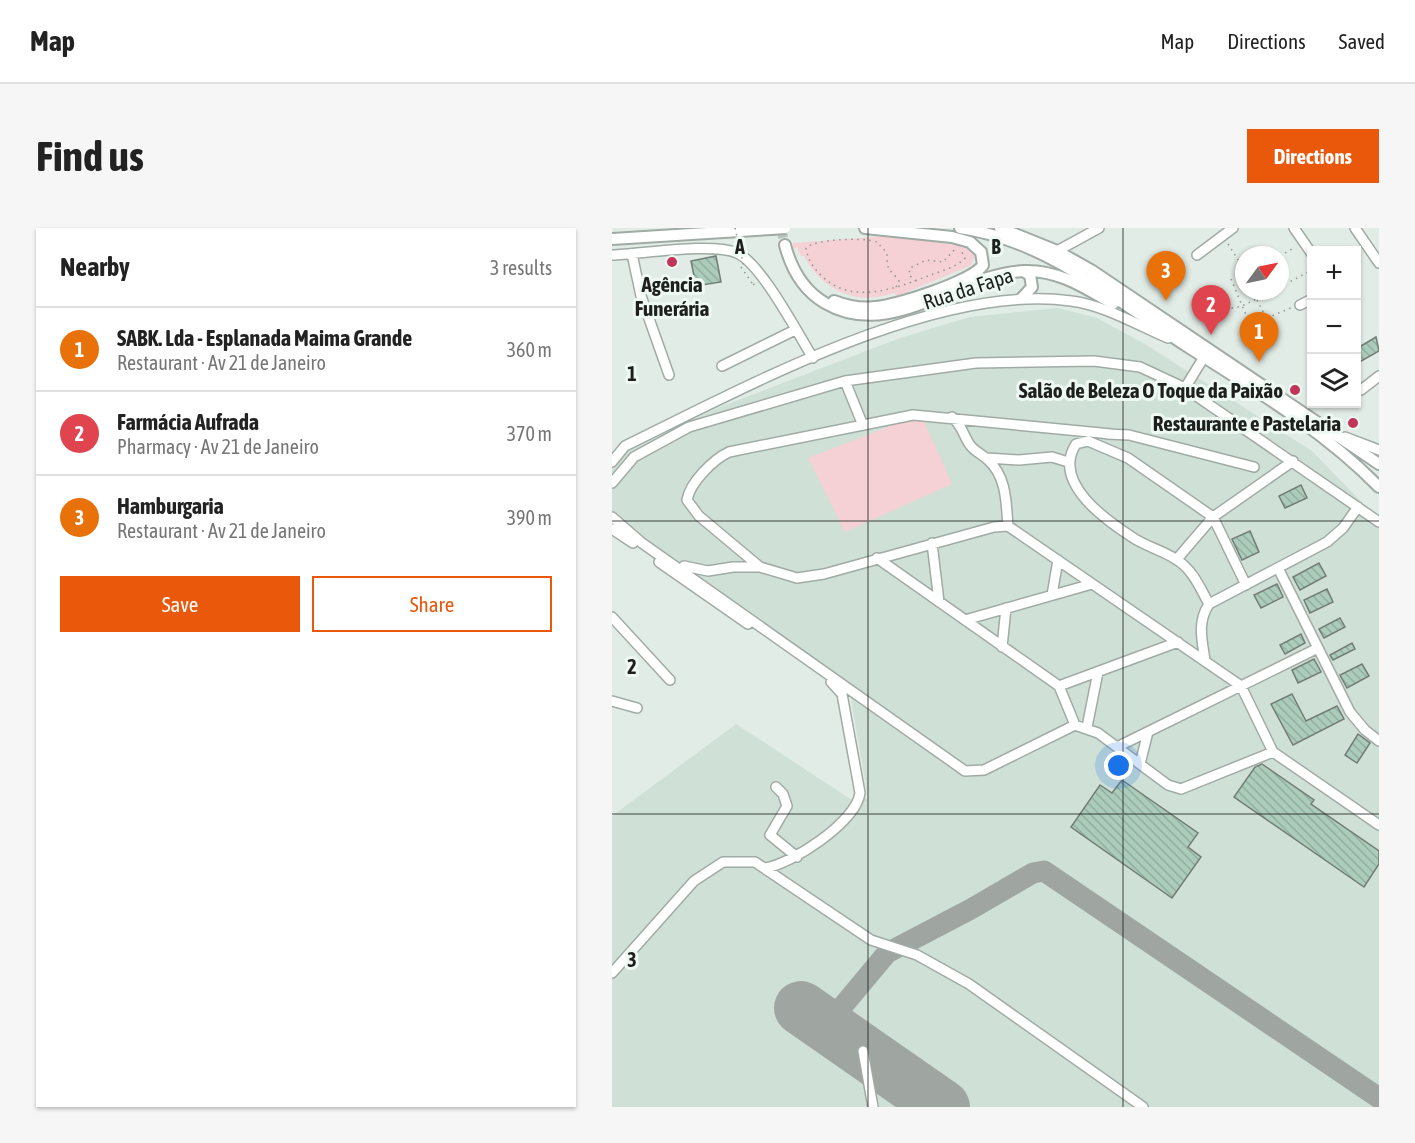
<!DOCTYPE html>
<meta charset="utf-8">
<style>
body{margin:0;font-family:"Asap Condensed",sans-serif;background:#f6f6f6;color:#222}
.controls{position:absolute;right:18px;top:18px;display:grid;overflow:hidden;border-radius:0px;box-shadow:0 2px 4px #0004}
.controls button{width:54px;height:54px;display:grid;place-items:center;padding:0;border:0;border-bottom:2px solid #e0e0e0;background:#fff;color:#222;font:30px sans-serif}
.compass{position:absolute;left:623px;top:18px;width:54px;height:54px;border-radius:50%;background:#fff;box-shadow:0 2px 4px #0004;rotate:57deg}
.you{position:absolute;left:507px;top:538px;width:21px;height:21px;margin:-15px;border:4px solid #fff;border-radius:50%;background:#1a73e8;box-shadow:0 0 0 9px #1a73e833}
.badge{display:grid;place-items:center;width:39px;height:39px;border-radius:50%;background:#ea580c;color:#fff;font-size:20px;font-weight:700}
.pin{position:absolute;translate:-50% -50px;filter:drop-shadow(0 2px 3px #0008)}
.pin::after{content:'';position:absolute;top:32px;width:21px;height:18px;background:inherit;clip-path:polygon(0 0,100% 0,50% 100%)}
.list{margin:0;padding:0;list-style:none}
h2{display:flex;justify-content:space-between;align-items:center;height:78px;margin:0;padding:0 24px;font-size:26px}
h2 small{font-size:20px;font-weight:400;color:#767676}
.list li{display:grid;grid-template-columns:39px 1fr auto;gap:18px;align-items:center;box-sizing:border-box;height:84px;padding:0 24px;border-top:2px solid #e0e0e0}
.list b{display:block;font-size:22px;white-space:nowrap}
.list p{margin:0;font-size:20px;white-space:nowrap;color:#767676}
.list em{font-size:20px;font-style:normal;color:#767676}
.actions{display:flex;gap:12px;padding:18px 24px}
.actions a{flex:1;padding:14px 0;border:2px solid #ea580c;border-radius:0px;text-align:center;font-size:21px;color:#ea580c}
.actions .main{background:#ea580c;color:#fff}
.icon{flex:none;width:33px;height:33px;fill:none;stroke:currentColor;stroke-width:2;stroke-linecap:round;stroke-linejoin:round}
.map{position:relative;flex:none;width:767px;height:879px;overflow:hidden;border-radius:0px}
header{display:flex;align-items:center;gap:36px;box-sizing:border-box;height:84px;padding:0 30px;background:#fff;border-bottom:2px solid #e0e0e0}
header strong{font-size:28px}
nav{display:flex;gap:33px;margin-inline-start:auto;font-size:21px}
.intro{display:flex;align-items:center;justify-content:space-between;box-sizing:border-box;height:144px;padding:0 36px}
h1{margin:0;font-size:42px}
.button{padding:15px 27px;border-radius:0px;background:#ea580c;color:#fff;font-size:21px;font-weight:700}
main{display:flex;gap:36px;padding:0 36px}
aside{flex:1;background:#fff;border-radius:0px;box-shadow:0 2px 4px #0004}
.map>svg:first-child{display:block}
.built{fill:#cfe0d7}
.green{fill:#f5d0d4}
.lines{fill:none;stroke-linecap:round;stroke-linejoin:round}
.taxiway{stroke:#9fa6a2;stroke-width:21}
.runway{stroke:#9fa6a2;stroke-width:54}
.building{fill:url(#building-back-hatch);stroke:#737c77;stroke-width:1.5}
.major-tunnel{stroke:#bbc3be;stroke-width:10;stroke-dasharray:10 5;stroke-linecap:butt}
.minor-casing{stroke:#a1aba5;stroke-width:12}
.major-casing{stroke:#a1aba5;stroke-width:14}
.path{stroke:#909793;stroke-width:1.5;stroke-dasharray:1.5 4.5;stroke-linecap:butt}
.minor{stroke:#fff;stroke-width:9}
.major{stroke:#fff;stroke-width:10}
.major-bridge-casing{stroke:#a1aba5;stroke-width:14;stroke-linecap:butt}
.path-bridge{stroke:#909793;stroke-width:1.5;stroke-dasharray:1.5 4.5;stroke-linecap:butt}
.major-bridge{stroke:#fff;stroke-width:10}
.grid{fill:none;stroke:#1d201e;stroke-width:1.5;stroke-opacity:0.55}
.poi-dot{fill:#c3345a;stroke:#eff9f3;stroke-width:2}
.labels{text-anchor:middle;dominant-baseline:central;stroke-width:6;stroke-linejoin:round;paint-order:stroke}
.poi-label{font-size:21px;font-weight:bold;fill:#1d201e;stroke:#eff9f3;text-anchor:end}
.street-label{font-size:21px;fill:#1d201e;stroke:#eff9f3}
.grid-label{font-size:20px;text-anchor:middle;font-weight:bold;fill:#1d201e;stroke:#eff9f3;stroke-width:6;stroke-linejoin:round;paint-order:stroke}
</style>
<header>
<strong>Map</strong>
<nav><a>Map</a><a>Directions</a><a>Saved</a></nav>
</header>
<div class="intro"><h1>Find us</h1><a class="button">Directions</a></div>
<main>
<aside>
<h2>Nearby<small>3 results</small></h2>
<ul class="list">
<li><span class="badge" style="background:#e8710a">1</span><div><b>SABK. Lda - Esplanada Maima Grande</b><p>Restaurant · Av 21 de Janeiro</p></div><em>360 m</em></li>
<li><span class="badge" style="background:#e0444e">2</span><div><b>Farmácia Aufrada</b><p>Pharmacy · Av 21 de Janeiro</p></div><em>370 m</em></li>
<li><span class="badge" style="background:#e8710a">3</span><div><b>Hamburgaria</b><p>Restaurant · Av 21 de Janeiro</p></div><em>390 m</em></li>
</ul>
<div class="actions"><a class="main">Save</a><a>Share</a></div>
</aside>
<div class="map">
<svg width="767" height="879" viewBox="0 0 767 879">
<defs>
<pattern id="building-back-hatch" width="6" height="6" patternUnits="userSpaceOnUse" patternTransform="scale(1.5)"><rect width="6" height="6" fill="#abccba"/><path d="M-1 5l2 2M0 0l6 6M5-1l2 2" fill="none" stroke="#93af9f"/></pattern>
</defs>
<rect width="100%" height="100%" fill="#e2ece6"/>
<path class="built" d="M446 80 485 90 533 116 700 223 767 292V879H0V588L124 496 240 572 256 570 238 465 0 298V239L8 227 103 181 288 110 358 89Z"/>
<path class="green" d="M274 8 352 18 360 21 363 27 359 37 353 40 285 68 282 65C244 78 211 63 192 28H189L185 19 181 21V15Z
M309 186 340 256 233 304 196 230Z"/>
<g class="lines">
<path class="taxiway" d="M214 798 275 725 359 681 421 645 432 643 767 870"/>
<path class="runway" d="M189 780 331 879"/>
</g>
<path class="building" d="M104 28 109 54 84 58 79 33Z
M764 109 767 123 744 136V121Z
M689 257 695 270 673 280 667 268Z
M638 303 647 324 630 332 620 311Z
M707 335 714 348 688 362 681 349Z
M665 356 671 369 649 380 642 367Z
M715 361 721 374 698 385 692 372Z
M728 390 733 399 712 410 707 401Z
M689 406 693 415 673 426 668 417Z
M740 415 743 421 721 432 718 427Z
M702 431 709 444 686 455 680 442Z
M750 436 757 448 735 460 728 447Z
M680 466 694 493 725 478 732 491 681 517 659 476Z
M746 506 758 515 745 535 733 527Z
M650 536 702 572 699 576 767 623V636L752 659 622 569 643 539Z
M510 552 586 605 576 619 589 629 560 670 459 599 488 557 500 565Z"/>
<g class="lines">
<path class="major-tunnel" d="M169 0 173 17"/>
<g class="minor-casing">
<path id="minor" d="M682 0 700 26
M743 0 767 35
M445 23 487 0
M20 26 29 68 57 147
M0 27C29 26 101 14 125 25 149 35 186 106 201 130
M585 27 621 0
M688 77 700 71
M110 138 183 102
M233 153 250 195
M573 160 592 129
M749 162 767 148
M340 189C350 197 351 207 358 217 363 224 370 226 376 232 395 249 394 275 396 298
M495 206 517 207 642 239
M499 206 301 187 117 224C102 231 78 254 75 272L87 288 148 339 185 350 212 346 382 299 396 298 629 458 661 524 767 597
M733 209 767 222
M375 230 407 232 440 229 456 234
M0 234 13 218C132 160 325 54 459 73 492 77 525 97 556 110
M0 255 22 229 77 199 233 153 364 135 482 133 528 139 573 160 767 294
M0 289 30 315 353 543 372 542 463 497 486 505 556 557 569 561 661 524
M0 301 21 315
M320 315 327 374
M265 330 447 458 463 497
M565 331 601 289 681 233
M47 334 136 396
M666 340 738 484 753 502 767 513
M69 341 72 338 96 343 121 339H148
M440 367 446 332
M597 376C588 360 581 342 565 332 552 323 536 319 523 311 495 293 439 255 464 216L476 213 516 230 601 289 634 357
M0 389 58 452
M353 392 480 356
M390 419 394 380
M593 432C590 412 585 394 597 376L715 314 731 300 746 279
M447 458 566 414
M0 473 25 480
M475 499 486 444
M505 519 706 420
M528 536 536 504
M164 559 171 566 175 578 158 607 185 629
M153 640C180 636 244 594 248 565L230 466 219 454
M0 745 82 653 111 634H143L259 712 305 727 357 756 531 879
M251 823 261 879"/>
</g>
<g class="major-casing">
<path id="major" d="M348 0C434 12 502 71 573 117 640 160 710 201 767 259
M388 0 445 23 479 42 767 236
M0 11 159 1
M173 17C179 40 191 62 213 75 280 114 346 45 413 43 447 42 473 60 501 76
M410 70 420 59 418 47 411 43
M222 73C235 78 249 81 263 79 283 78 361 53 371 37L369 24 358 14 340 9 253 0"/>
</g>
<path class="path" d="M616 16 632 41
M668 28 683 19
M129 39 142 58 141 52
M619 51 634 87
M304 53 297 47 298 40 314 32 331 34 344 20
M284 59 287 53C277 39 275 45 275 25L265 14C251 9 203 11 194 20 196 32 201 40 210 48 239 77 282 61 316 48 328 43 344 40 353 30L348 21
M668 59 700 42
M644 63 647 70
M645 72 662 105
M596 85 630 78 661 63
M655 90 681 79"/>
<use href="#minor" class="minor"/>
<use href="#major" class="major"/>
<g class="major-bridge-casing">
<path id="major-bridge" d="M159 1 173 0"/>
</g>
<path class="path-bridge" d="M123 0 132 39"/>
<use href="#major-bridge" class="major-bridge"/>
</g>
<path class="grid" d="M256 0V879M511 0V879M0 293H767M0 586H767"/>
<g class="poi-dot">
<circle cx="60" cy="34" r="6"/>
<circle cx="683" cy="162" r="6"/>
<circle cx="741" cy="195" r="6"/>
</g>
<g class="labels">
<g class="poi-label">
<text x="60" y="56" text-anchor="middle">Agência<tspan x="60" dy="24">Funerária</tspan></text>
<text x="671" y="162">Salão de Beleza O Toque da Paixão</text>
<text x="729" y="195">Restaurante e Pastelaria</text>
</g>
<g class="street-label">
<text transform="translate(356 60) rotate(-18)">Rua da Fapa</text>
</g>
</g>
<g class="grid-label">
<text x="128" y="26">A</text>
<text x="384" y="26">B</text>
<text x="20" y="153">1</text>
<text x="20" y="446">2</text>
<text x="20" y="739">3</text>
</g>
</svg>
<div class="controls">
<button>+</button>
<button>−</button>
<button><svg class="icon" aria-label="layers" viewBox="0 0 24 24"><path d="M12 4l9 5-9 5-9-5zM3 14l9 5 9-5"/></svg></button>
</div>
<svg class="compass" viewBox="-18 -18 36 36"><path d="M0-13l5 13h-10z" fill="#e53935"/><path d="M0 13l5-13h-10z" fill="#767676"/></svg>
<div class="you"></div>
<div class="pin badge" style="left:647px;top:134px;background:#e8710a">1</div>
<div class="pin badge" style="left:599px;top:107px;background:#e0444e">2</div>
<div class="pin badge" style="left:554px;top:73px;background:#e8710a">3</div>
</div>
</main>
